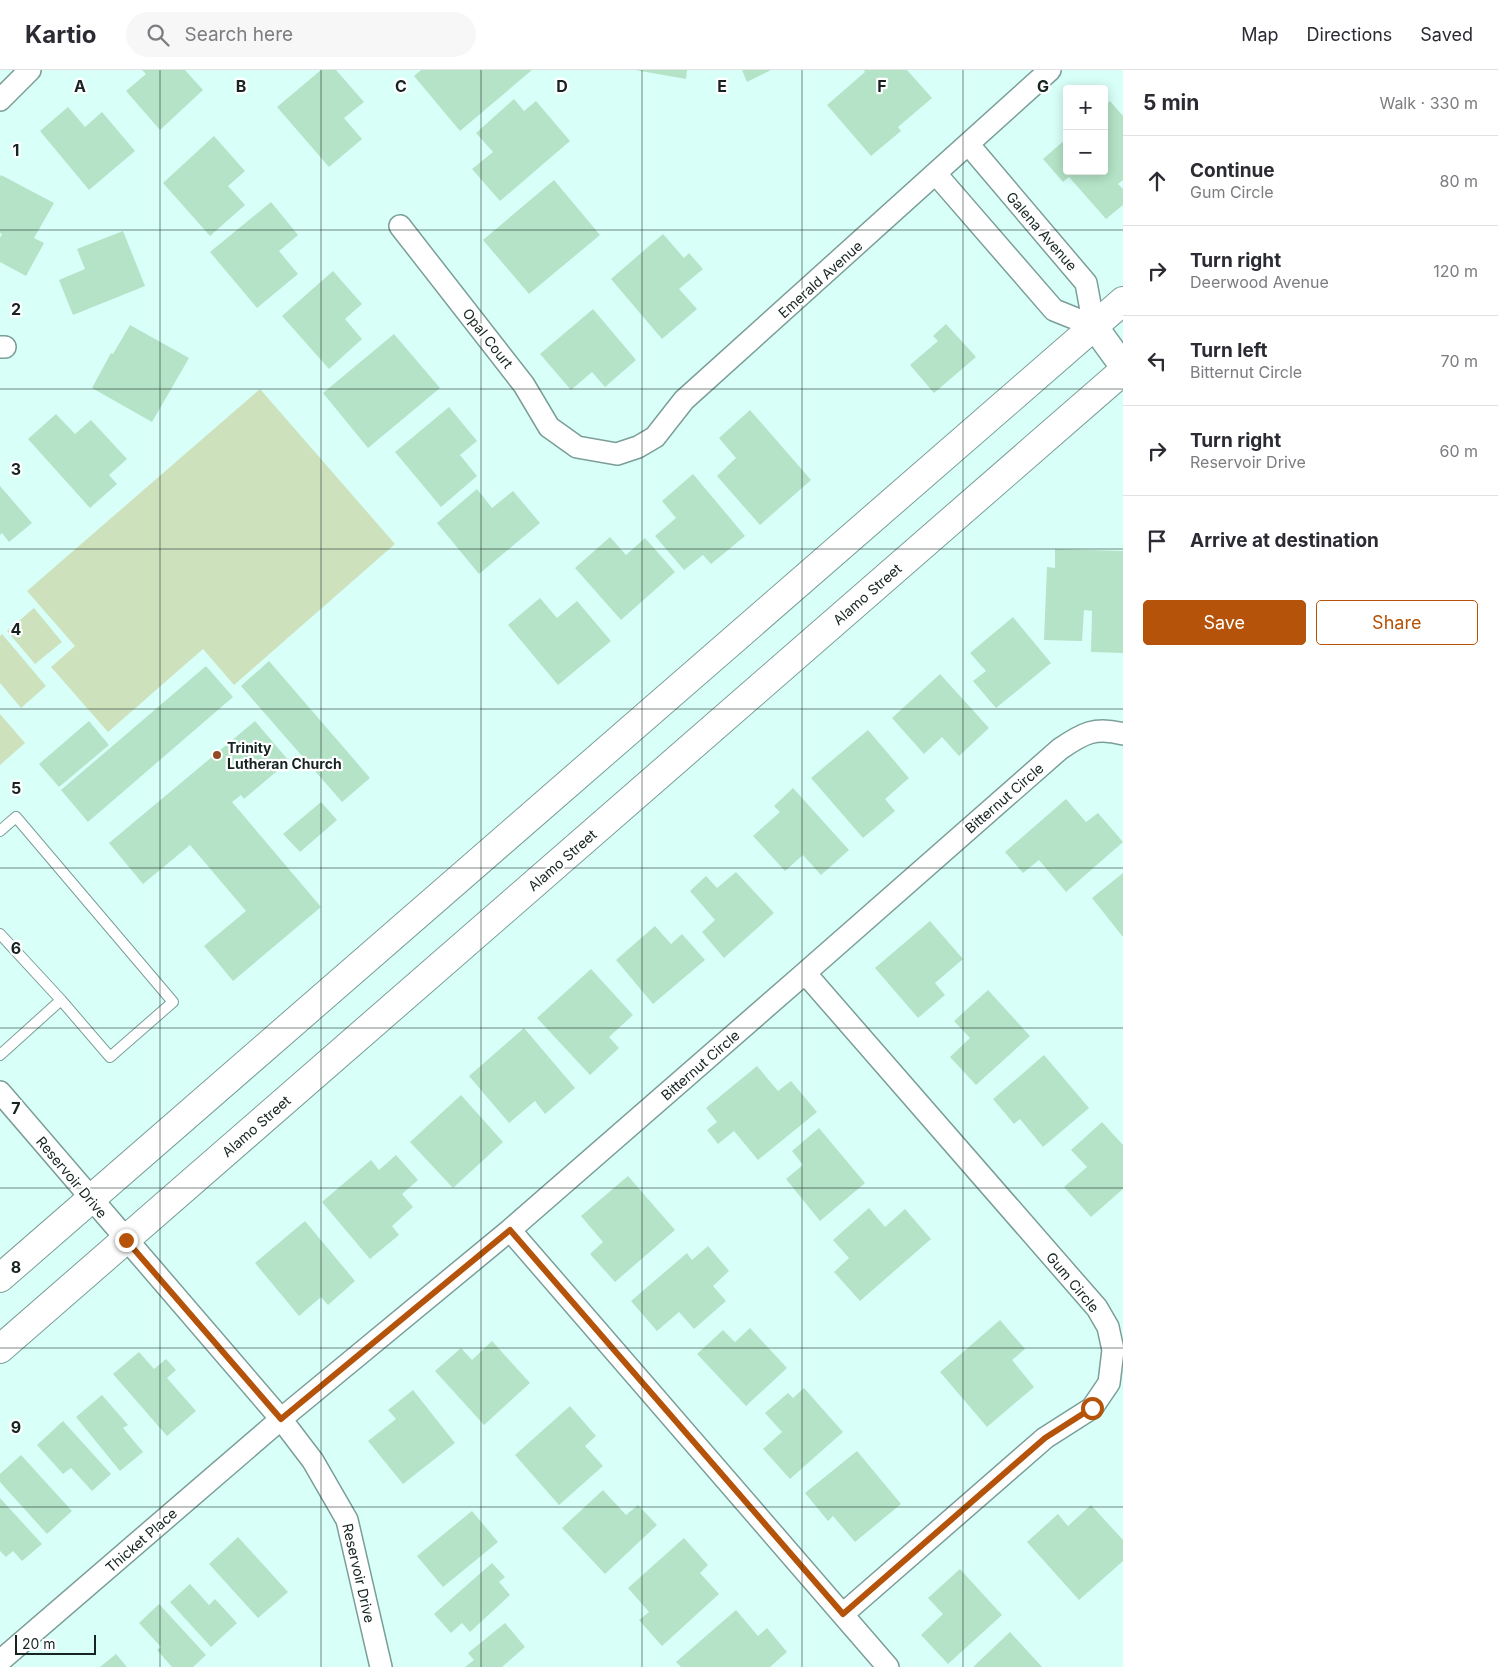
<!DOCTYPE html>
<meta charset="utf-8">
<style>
body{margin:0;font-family:Inter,sans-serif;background:#f7f7f7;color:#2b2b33}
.controls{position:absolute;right:15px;top:15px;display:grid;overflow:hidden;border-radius:5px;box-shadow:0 2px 12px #0003}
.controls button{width:45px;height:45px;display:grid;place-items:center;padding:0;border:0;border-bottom:1px solid #e1e1e2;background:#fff;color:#2b2b33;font:25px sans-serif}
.scale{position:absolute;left:15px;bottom:12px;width:81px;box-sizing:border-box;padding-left:5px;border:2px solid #162422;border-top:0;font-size:14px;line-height:18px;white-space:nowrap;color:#162422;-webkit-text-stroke:4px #fff;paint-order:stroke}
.stop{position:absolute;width:15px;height:15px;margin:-11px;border:4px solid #b45309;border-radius:50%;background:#fff}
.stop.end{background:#b45309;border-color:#fff;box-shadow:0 1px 5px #0008}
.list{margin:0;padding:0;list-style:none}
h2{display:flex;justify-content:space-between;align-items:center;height:65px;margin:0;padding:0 20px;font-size:21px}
h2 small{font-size:16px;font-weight:400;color:#7c7c81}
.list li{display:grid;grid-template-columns:32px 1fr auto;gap:15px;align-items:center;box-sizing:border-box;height:90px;padding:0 20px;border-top:1px solid #e1e1e2}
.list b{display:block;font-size:19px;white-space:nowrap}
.list p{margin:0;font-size:16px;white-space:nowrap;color:#7c7c81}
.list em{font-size:16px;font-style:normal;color:#7c7c81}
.actions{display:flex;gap:10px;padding:15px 20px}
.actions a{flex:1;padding:11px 0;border:1px solid #b45309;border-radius:5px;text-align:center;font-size:18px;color:#b45309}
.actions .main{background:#b45309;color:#fff}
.icon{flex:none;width:28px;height:28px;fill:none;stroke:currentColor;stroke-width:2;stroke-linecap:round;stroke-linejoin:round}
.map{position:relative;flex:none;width:1123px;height:1597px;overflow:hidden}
header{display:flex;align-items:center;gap:30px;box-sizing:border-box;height:70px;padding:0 25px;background:#fff;border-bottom:1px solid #e1e1e2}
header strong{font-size:24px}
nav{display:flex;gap:28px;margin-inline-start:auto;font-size:18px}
.search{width:350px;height:45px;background:#f7f7f7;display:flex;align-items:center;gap:12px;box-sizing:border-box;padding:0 18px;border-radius:28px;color:#7c7c81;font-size:19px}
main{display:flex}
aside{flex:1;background:#fff}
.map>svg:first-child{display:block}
.green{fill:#cee1bd}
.building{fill:#b4e3c7}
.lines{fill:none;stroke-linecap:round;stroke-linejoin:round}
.service-casing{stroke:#7b9e99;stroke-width:12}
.minor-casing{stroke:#7b9e99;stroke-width:24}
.tertiary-casing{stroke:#7b9e99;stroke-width:29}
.secondary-casing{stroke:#7b9e99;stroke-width:30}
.service{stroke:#fff;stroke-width:10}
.minor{stroke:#fff;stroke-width:21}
.tertiary{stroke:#fff;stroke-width:26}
.secondary{stroke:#fff;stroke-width:28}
.route{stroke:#b45309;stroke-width:6}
.grid{fill:none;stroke:#162422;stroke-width:1;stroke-opacity:0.55}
.poi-dot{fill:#914b24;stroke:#fff;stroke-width:2}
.labels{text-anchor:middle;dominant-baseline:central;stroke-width:4.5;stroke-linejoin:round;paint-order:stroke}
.street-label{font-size:14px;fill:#162422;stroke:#fff}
.poi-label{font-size:14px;font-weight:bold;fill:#162422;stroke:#fff;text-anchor:start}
.grid-label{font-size:16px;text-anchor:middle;font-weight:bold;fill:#162422;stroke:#fff;stroke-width:4.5;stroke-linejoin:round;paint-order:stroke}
</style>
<header>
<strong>Kartio</strong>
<div class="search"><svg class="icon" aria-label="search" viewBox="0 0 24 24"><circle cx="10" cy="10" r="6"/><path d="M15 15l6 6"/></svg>Search here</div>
<nav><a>Map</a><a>Directions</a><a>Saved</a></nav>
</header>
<main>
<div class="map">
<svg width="1123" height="1597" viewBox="0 0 1123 1597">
<rect width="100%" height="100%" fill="#d9fff9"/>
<path class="green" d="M260 319 395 474 234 615 203 579 108 662 51 597 75 576 27 521Z
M34 538 62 572 35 594 7 561Z
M2 564 46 616 21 638 0 613V566Z
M0 644 25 673 0 695Z"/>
<path class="building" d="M142 0H185L203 20 160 60 126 21 146 4Z
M321 0H336L364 32 344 48 362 69 329 97 277 37Z
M421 0H532L460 61 414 6Z
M635 0H687L686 9Z
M742 0H771L747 12Z
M864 0H907L932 28 898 57 901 61 871 86 827 35 865 2Z
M514 29 524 41 536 31 570 71 500 131 472 99 493 82 476 63Z
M1110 31 1123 46V110L1118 114 1123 119V135L1106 149 1069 107 1063 112 1043 89 1067 68V101H1104V36Z
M68 37 85 57 102 42 135 81 89 120 40 61Z
M214 66 245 101 228 116 245 135 210 166 163 113Z
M1 105 54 133 34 168 44 173 26 206 0 192V168L2 164 0 163V107Z
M554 110 600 165 529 224 483 170Z
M271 132 298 165 279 181 298 204 257 238 210 182Z
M123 161 145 216 73 245 59 210 85 199 77 179Z
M663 164 684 188 689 183 703 199 679 219 697 239 662 269 611 209Z
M333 201 362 234 345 249 362 269 329 299 282 246Z
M593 239 636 290 605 317 592 302 571 320 540 284Z
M946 254 976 287 934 323 910 295 938 271 933 266Z
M130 255 189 288 152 352 92 318 111 283 113 284Z
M394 264 440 318 368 378 323 323Z
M449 337 477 371 460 385 477 406 441 437 395 382Z
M750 340 811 410 760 455 717 406 736 388 719 368Z
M56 344 75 364 91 350 127 389 109 405 117 414 90 438 28 369Z
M693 404 745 466 711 494 703 485 684 500 655 466 676 448 662 431Z
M0 416 32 453 9 472 2 463 0 465Z
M477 419 492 438 513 421 540 453 479 504 437 453Z
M610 467 626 485 645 468 675 502 621 550 575 498Z
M1055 479 1123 481V583L1091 582 1092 541 1084 540 1082 571 1044 570 1047 497 1055 498Z
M540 528 557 548 577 531 611 571 558 615 508 555Z
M1013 547 1051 593 996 638 973 611 986 601 970 583Z
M269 591 370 708 342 732 241 616Z
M206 596 233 627 88 752 61 720Z
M940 604 989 658 959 686 942 667 924 684 892 648Z
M89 651 109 675 59 717 39 694Z
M255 651 289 691 244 729 241 725 232 732 321 837 233 911 204 876 246 841 190 775 143 814 109 773Z
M868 660 909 708 885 729 895 741 863 768 811 708Z
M793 718 849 780 821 805 803 785 785 801 753 766 780 742 774 736Z
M1066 729 1086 752 1098 743 1123 772 1066 822 1039 790 1023 803 1005 782Z
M321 732 337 750 300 782 283 764Z
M736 802 774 843 724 888 702 862 715 850 690 821 706 806 717 818Z
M1123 803V867L1092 828Z
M930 851 963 889 935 913 945 925 918 948 875 898Z
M655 856 671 874 682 864 705 890 653 934 616 890Z
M591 899 633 945 609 967 619 978 590 1005 537 948Z
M988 920 1030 966 976 1015 950 987 970 968 954 951Z
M524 958 575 1018 545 1044 535 1031 509 1053 469 1006Z
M1044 985 1089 1038 1043 1077 1020 1049 1014 1054 993 1029Z
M757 996 778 1021 791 1011 817 1042 758 1090 734 1061 718 1074 707 1060 717 1052 706 1038Z
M461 1025 503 1072 453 1118 410 1072Z
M1102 1052 1123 1075V1119L1091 1147 1064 1117 1087 1097 1071 1080Z
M819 1058 865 1113 820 1151 786 1109 803 1095 792 1081Z
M396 1085 418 1110 402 1124 413 1137 392 1156 399 1165 370 1189 322 1132 371 1090 379 1100Z
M628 1106 675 1160 615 1212 590 1184 603 1172 581 1146Z
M869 1138 885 1157 905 1139 931 1169 860 1231 834 1202 849 1188 833 1170Z
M305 1151 355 1211 328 1235 321 1227 299 1246 255 1193Z
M708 1176 729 1201 713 1216 726 1231 694 1259 679 1242 657 1261 631 1231 687 1183 692 1190Z
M1000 1250 1025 1279 1012 1290 1034 1317 987 1357 940 1302Z
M750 1258 787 1298 746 1336 697 1284 723 1260 735 1272Z
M492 1271 530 1313 484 1355 435 1301 461 1278 472 1290Z
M139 1282 154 1299 166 1289 176 1300 167 1308 196 1341 167 1366 113 1304Z
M804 1318 843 1362 790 1409 763 1379 782 1362 765 1343 788 1323 793 1328Z
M413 1320 455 1373 403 1414 368 1371 396 1349 388 1340Z
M102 1325 128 1355 123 1358 143 1382 120 1401 76 1347Z
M570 1336 596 1366 585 1376 603 1396 559 1435 515 1385Z
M63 1351 111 1404 92 1421 71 1398 63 1404 37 1375Z
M857 1381 901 1434 855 1472 833 1446 828 1451 805 1423Z
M21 1385 72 1441 47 1464 0 1412V1404Z
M603 1420 626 1445 638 1435 657 1455 605 1504 562 1458Z
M0 1428 42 1474 22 1491 13 1481 6 1487 0 1481Z
M1091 1435 1123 1470V1491L1079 1530 1027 1472 1058 1444 1068 1456Z
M472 1441 498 1472 443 1517 417 1486Z
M238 1467 288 1522 258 1548 209 1494Z
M684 1468 708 1495 700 1503 719 1524 662 1576 639 1550 649 1542 628 1518Z
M492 1493 505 1507 499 1512 510 1525 470 1562 462 1553 451 1563 434 1544Z
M960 1499 1002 1545 948 1594 921 1565 943 1544 928 1528Z
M190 1514 209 1535 215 1529 237 1553 211 1577 170 1532Z
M159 1534 206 1585 193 1597H172L157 1580 161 1577 139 1553Z
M736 1540 758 1566 767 1558 787 1582 770 1597H681L676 1592Z
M505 1553 525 1577 502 1597H465L474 1590 468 1583Z
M1010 1562 1042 1597H973Z
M116 1584 127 1597H100Z"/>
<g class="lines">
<g class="service-casing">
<path id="service" d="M0 761 16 747 173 932 110 987 61 930 0 864
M0 985 61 930"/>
</g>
<g class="minor-casing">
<path id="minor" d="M0 30 30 0
M969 75 1086 213 1094 256
M936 104 1054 240 1094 256
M400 156 524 315 549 357 577 377 617 384 638 377 655 367 684 330 1050 0
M0 277H5
M805 903 1097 1238 1108 1257 1113 1280 1109 1313 1092 1338 1045 1368 843 1544
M0 1022 281 1349 313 1391 347 1450 381 1597
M510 1160 888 1597
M0 1591 281 1349 510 1160 805 903 1060 679C1082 664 1095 656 1123 664"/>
</g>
<g class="tertiary-casing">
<path id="tertiary" d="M1094 256 1123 296"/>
</g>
<g class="secondary-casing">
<path id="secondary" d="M0 1208 1123 231
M0 1279 1123 301"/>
</g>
<use href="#service" class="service"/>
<use href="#minor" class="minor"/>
<use href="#tertiary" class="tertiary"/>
<use href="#secondary" class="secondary"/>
</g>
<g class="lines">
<path class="route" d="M126 1170 281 1349 510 1160 843 1544 1045 1368 1092 1338"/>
</g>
<path class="grid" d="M160 0V1597M321 0V1597M481 0V1597M642 0V1597M802 0V1597M963 0V1597M0 160H1123M0 319H1123M0 479H1123M0 639H1123M0 798H1123M0 958H1123M0 1118H1123M0 1278H1123M0 1437H1123"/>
<circle class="poi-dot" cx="217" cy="685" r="5"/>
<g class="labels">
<g class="street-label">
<text transform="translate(1042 161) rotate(49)">Galena Avenue</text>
<text transform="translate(820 209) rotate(-42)">Emerald Avenue</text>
<text transform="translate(488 268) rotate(52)">Opal Court</text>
<text transform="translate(867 524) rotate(-41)">Alamo Street</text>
<text transform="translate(1004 728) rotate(-41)">Bitternut Circle</text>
<text transform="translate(562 790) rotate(-41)">Alamo Street</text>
<text transform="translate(700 995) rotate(-41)">Bitternut Circle</text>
<text transform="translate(256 1056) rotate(-41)">Alamo Street</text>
<text transform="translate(72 1107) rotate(50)">Reservoir Drive</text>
<text transform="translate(1073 1212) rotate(50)">Gum Circle</text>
<text transform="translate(141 1470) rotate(-41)">Thicket Place</text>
<text transform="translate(359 1503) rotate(77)">Reservoir Drive</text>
</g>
<g class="poi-label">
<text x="227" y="677">Trinity<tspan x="227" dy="16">Lutheran Church</tspan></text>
</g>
</g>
<g class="grid-label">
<text x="80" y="22">A</text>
<text x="241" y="22">B</text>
<text x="401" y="22">C</text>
<text x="562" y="22">D</text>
<text x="722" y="22">E</text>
<text x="882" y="22">F</text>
<text x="1043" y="22">G</text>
<text x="16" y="86">1</text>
<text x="16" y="245">2</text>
<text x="16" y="405">3</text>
<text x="16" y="565">4</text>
<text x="16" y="724">5</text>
<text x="16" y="884">6</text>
<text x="16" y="1044">7</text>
<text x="16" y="1203">8</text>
<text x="16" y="1363">9</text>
</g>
</svg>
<div class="controls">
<button>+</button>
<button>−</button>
</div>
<div class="scale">20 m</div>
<div class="stop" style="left:1092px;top:1338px"></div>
<div class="stop end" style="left:126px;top:1170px"></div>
</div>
<aside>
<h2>5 min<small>Walk · 330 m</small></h2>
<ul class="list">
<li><svg class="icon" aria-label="ahead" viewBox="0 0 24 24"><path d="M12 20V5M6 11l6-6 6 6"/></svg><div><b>Continue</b><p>Gum Circle</p></div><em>80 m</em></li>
<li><svg class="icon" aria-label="right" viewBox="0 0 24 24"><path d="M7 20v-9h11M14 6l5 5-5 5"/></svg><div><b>Turn right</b><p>Deerwood Avenue</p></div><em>120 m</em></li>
<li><svg class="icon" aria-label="left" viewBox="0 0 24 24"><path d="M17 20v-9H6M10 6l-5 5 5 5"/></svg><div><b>Turn left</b><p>Bitternut Circle</p></div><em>70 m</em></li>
<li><svg class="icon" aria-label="right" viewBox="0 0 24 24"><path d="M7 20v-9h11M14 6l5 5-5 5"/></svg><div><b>Turn right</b><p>Reservoir Drive</p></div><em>60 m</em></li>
<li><svg class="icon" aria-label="arrive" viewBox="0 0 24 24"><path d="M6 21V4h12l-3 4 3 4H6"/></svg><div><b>Arrive at destination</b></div></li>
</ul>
<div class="actions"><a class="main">Save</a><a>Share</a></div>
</aside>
</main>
